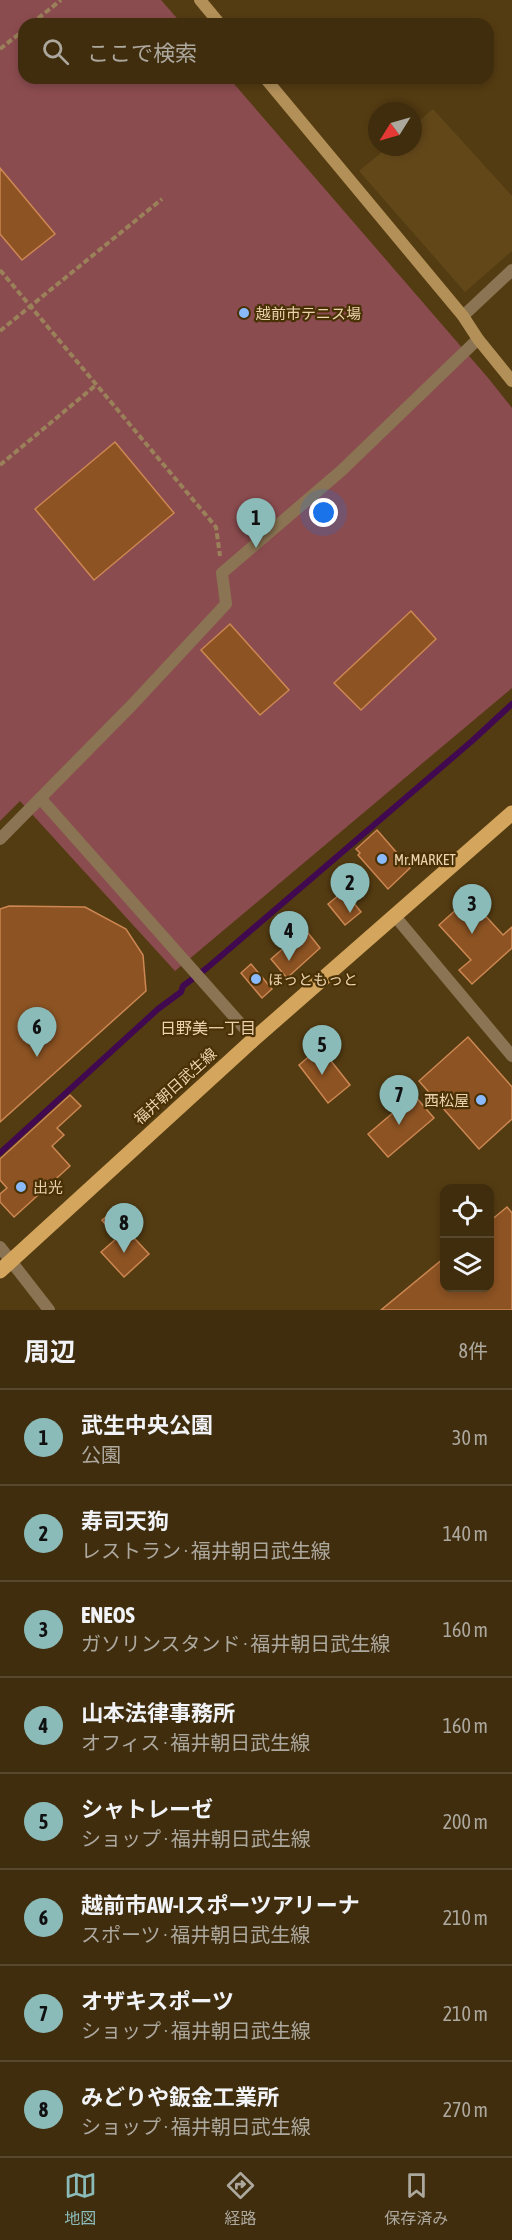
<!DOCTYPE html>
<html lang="ja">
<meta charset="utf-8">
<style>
body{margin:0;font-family:"Asap Condensed","Noto Sans JP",sans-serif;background:#4a391c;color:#f1f3f6}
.controls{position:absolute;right:18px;bottom:18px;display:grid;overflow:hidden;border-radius:12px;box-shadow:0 3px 9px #0003}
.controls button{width:54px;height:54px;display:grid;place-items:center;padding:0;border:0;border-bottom:2px solid #58492e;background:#3f2d0e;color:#f1f3f6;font:30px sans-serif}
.compass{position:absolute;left:368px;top:102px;width:54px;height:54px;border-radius:50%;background:#3f2d0e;box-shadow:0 3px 9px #0003;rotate:233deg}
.you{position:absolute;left:324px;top:513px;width:21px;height:21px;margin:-15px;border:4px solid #fff;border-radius:50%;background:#1a73e8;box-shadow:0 0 0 9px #1a73e833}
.badge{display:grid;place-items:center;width:39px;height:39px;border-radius:50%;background:#8bbbb9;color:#111;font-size:20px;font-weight:700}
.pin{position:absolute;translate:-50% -50px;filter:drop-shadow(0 2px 3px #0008)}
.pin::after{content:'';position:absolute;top:32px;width:21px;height:18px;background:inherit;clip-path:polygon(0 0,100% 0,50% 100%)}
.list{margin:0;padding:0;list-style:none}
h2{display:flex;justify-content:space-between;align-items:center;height:78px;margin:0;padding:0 24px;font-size:26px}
h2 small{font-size:20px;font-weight:400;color:#ada89e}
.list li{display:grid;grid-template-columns:39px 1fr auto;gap:18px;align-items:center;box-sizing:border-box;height:96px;padding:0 24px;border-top:2px solid #58492e}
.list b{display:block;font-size:22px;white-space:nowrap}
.list p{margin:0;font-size:20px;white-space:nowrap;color:#ada89e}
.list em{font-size:20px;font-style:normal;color:#ada89e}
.icon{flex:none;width:33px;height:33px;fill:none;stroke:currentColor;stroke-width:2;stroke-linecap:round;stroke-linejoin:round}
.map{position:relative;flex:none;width:512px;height:1310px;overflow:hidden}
.search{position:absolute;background:#3f2d0e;box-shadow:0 3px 9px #0003;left:18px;right:18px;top:18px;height:66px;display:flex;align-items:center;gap:15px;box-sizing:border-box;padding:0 21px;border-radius:18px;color:#ada89e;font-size:22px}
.sheet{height:846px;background:#3f2d0e}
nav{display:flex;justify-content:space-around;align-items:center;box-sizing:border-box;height:84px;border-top:2px solid #58492e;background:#3f2d0e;font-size:16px;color:#ada89e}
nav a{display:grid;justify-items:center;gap:3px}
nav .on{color:#8bbbb9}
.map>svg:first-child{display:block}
.built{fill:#624719}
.green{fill:#8b4c4f}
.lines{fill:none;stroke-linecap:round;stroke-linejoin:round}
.stream{stroke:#410950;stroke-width:6}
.building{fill:#8d5323;stroke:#cc8752;stroke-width:1.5}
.path{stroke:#9a815a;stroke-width:4;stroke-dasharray:6 3;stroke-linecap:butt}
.street{stroke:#8b7453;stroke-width:12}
.secondary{stroke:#b49059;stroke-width:12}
.primary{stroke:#d4a55d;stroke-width:15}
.poi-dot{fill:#8bbafc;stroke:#493105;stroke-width:2}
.labels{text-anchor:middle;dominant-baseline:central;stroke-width:4.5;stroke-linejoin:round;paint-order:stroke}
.poi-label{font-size:15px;fill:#ecd3af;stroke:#493105;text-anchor:start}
.street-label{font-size:15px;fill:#ecd3af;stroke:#493105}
.neighbourhood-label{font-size:16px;fill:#ecd3af;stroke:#493105}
</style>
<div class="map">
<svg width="512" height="1310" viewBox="0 0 512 1310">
<rect width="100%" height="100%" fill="#543c12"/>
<path class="built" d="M433 109 512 196V251L465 292 359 171 388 147H413V126Z"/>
<path class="green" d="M0 0H161L182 24H24V78H229L489 379 512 408V688L175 971 20 801 0 821Z"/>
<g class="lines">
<path class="stream" d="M0 1153 158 1009 181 992 183 986 207 968 472 741 512 704"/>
</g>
<path class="building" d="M0 168 55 234 22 260 0 234Z
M115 442 174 513 94 580 35 509Z
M411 611 436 639 361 710 334 683Z
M230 624 289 690 260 715 201 650Z
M377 830 410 868 388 889 358 855 360 853 356 849Z
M344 891 361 912 345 925 328 904Z
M469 898 503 935 512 927V948L472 984 459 970 471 960 439 925Z
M9 906 85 907 126 929 143 955 146 991 0 1122V909Z
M300 923 320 948 287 978 271 959 294 939 289 933Z
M251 964 272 989 262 998 241 973Z
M468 1037 512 1087V1119L479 1149 419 1081Z
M320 1047 350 1085 328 1103 299 1065Z
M70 1095 81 1106 57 1128 64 1135 52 1146 70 1166 14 1217 0 1202V1194L7 1188 0 1180V1159Z
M414 1095 434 1118 388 1157 368 1134Z
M507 1207 512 1213V1310H381L444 1258V1288H490V1221Z
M111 1213 149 1254 124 1277 101 1252 117 1238 102 1220Z"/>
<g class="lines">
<path class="path" d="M31 24 61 0
M0 49 24 30
M0 270 216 527 220 556
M0 331 162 199
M0 465 96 385"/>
<path class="street" d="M463 316 512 270
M41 799 254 1039
M0 839 132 705 226 604 222 573 341 471 478 339
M394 915 512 1056
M0 1247 49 1310"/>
<path class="secondary" d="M200 0 220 24
M265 78 463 316 478 339 512 381"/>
<path class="primary" d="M0 1271 254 1039 512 813"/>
</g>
<g class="poi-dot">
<circle cx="244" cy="313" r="6"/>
<circle cx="382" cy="859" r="6"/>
<circle cx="256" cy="979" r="6"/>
<circle cx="481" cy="1100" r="6"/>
<circle cx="21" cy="1187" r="6"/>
</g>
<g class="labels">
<g class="poi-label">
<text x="256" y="313">越前市テニス場</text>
<text x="394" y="859">Mr.MARKET</text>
<text x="268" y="979">ほっともっと</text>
<text x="469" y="1100" text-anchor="end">西松屋</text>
<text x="33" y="1187">出光</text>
</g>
<g class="street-label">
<text transform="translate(175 1086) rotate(-42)">福井朝日武生線</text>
</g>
<g class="neighbourhood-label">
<text x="208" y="1028">日野美一丁目</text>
</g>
</g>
</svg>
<div class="controls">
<button><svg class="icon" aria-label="locate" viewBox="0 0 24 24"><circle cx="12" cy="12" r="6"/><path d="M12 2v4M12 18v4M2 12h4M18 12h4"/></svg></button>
<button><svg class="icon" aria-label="layers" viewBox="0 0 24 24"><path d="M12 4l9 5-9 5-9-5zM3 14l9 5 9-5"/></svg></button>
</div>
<svg class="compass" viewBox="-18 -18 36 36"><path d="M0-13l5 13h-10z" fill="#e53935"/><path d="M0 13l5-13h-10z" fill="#ada89e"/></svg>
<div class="you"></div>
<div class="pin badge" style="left:256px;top:548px">1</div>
<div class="pin badge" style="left:350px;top:913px">2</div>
<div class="pin badge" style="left:472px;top:934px">3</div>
<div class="pin badge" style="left:289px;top:961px">4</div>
<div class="pin badge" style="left:322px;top:1075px">5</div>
<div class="pin badge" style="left:37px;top:1057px">6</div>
<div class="pin badge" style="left:399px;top:1125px">7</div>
<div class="pin badge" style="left:124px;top:1253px">8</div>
<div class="search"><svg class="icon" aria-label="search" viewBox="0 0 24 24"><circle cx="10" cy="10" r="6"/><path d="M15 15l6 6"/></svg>ここで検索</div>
</div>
<section class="sheet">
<h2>周辺<small>8件</small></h2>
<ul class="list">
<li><span class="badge">1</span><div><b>武生中央公園</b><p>公園</p></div><em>30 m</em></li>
<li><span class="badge">2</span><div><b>寿司天狗</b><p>レストラン · 福井朝日武生線</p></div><em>140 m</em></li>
<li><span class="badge">3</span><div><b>ENEOS</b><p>ガソリンスタンド · 福井朝日武生線</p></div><em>160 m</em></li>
<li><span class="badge">4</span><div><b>山本法律事務所</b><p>オフィス · 福井朝日武生線</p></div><em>160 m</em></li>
<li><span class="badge">5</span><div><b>シャトレーゼ</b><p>ショップ · 福井朝日武生線</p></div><em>200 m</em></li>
<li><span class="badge">6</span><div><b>越前市AW-Iスポーツアリーナ</b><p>スポーツ · 福井朝日武生線</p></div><em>210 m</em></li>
<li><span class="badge">7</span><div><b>オザキスポーツ</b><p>ショップ · 福井朝日武生線</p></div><em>210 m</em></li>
<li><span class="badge">8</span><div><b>みどりや鈑金工業所</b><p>ショップ · 福井朝日武生線</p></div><em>270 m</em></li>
</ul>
</section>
<nav>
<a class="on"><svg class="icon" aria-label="map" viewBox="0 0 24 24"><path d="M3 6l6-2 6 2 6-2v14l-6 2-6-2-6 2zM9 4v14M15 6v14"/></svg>地図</a>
<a><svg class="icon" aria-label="directions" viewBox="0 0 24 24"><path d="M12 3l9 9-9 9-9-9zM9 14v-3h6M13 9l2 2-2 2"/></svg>経路</a>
<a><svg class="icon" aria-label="saved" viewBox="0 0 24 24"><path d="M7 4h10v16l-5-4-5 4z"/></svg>保存済み</a>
</nav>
